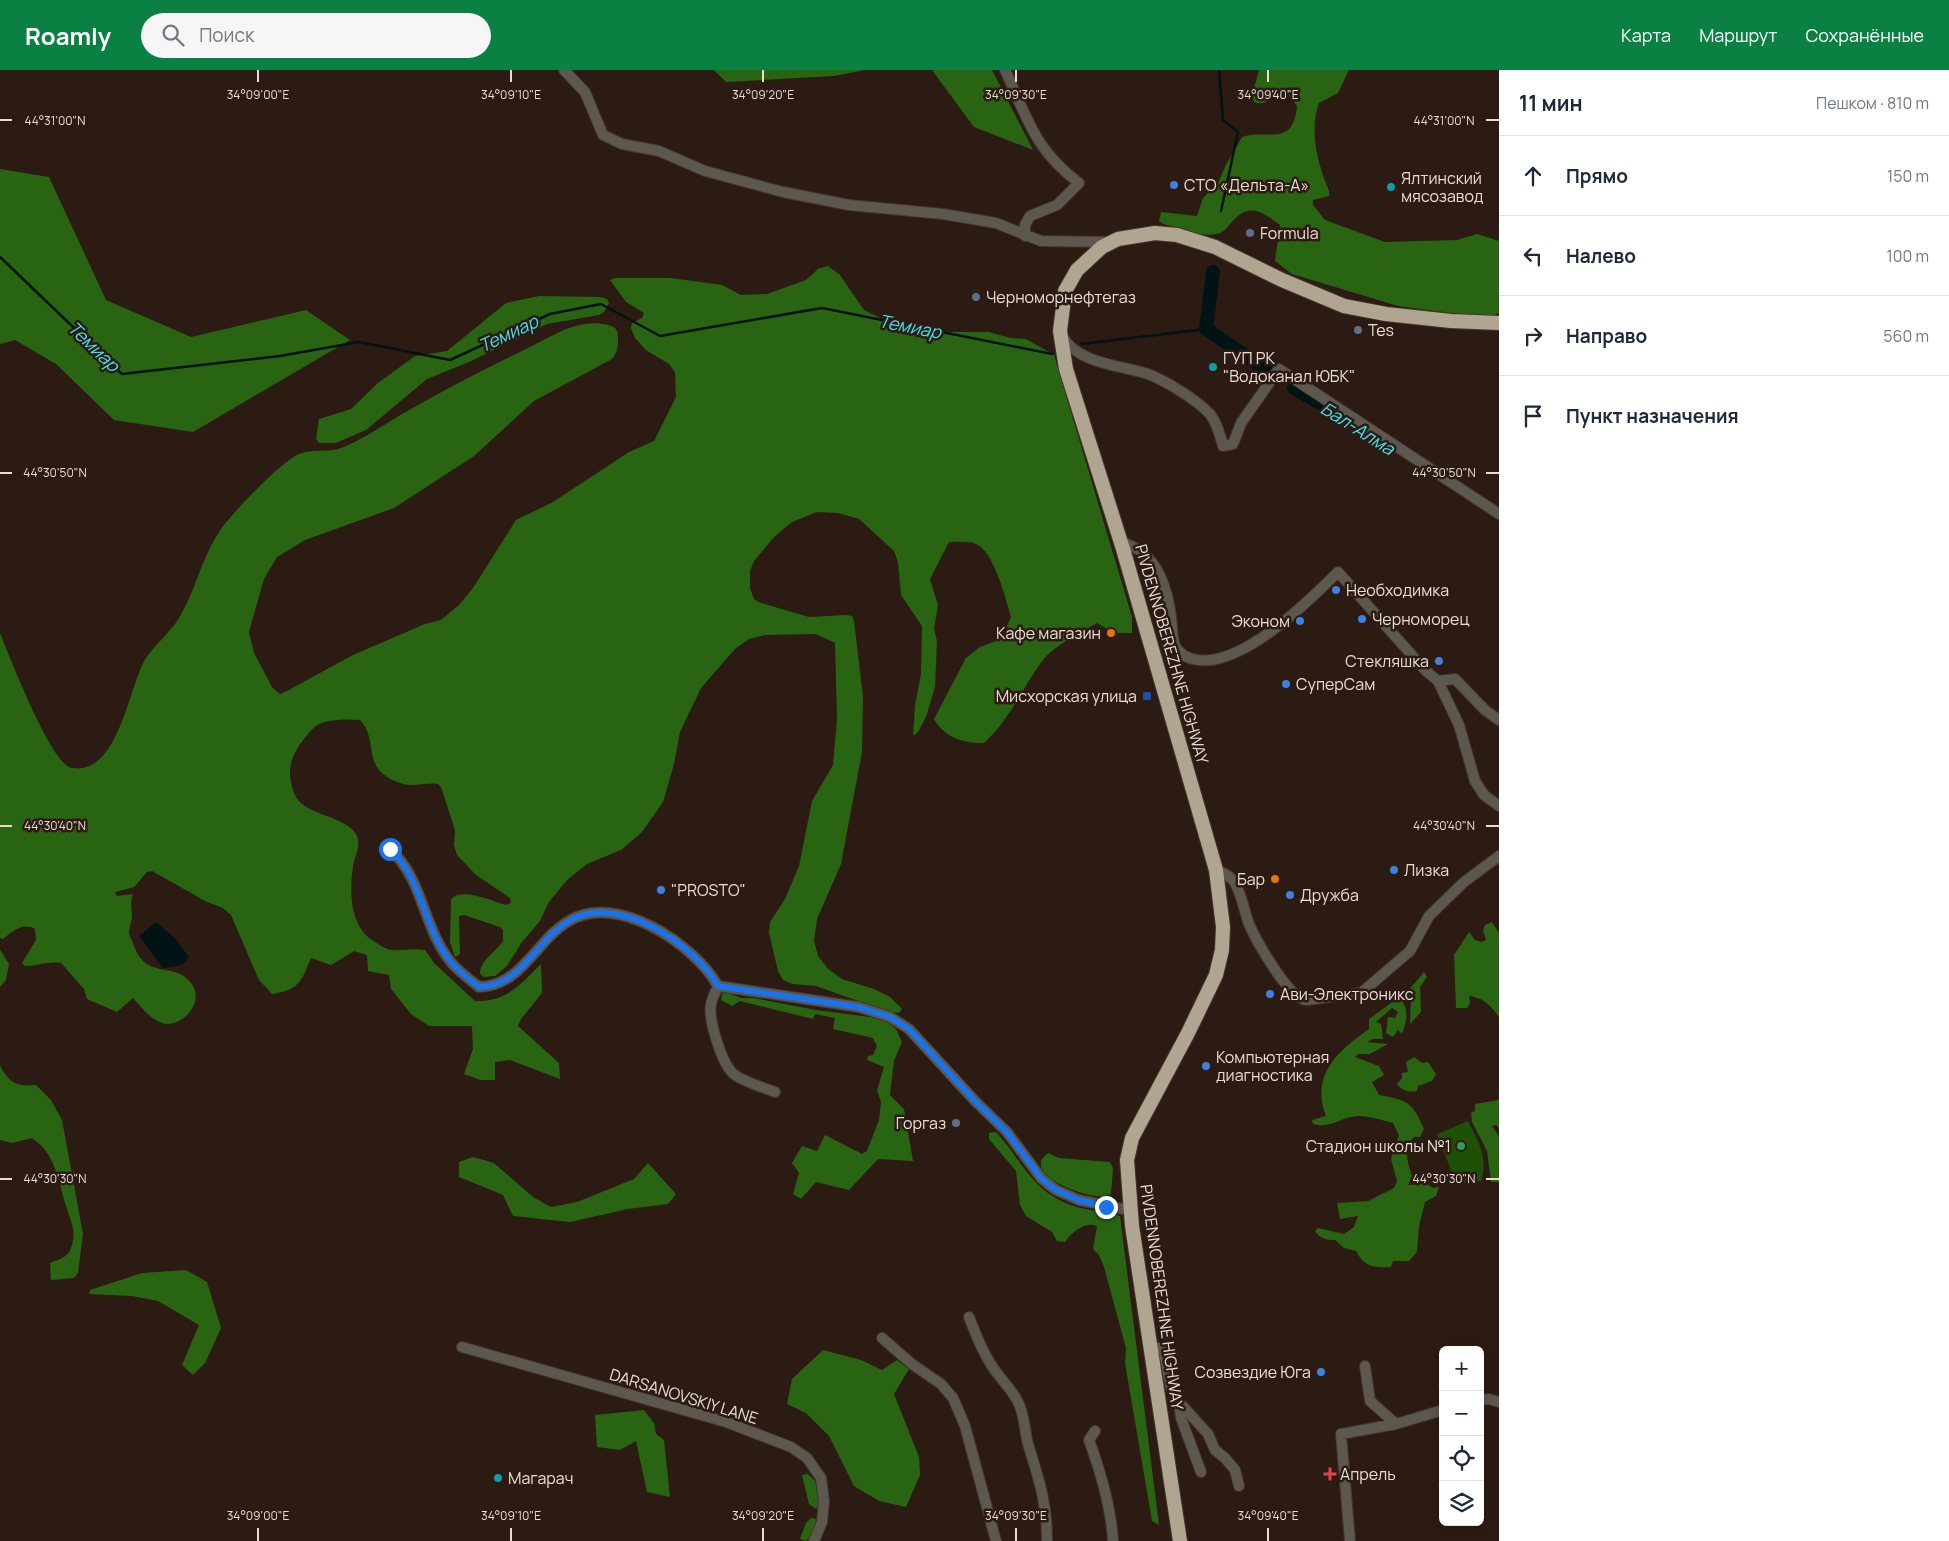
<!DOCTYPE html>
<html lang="ru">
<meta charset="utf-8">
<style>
body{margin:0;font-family:Manrope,sans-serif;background:#f6f6f7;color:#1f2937}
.controls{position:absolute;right:15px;bottom:15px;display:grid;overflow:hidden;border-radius:8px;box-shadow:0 2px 12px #0003}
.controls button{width:45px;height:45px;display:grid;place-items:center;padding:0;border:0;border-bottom:1px solid #e0e1e3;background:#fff;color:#1f2937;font:25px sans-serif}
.stop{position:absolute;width:15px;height:15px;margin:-11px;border:4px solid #1a73e8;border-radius:50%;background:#fff}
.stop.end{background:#1a73e8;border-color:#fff;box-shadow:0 1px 5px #0008}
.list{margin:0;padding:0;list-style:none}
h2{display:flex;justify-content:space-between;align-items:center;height:65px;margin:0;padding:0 20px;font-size:21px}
h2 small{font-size:16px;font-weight:400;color:#747a83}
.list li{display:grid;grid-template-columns:32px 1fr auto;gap:15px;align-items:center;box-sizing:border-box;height:80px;padding:0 20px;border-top:1px solid #e0e1e3}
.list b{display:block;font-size:19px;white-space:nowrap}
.list em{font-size:16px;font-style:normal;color:#747a83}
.icon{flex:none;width:28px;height:28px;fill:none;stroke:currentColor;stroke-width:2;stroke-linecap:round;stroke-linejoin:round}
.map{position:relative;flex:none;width:1499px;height:1471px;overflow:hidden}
header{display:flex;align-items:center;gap:30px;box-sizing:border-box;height:70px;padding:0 25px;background:#0b8043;color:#fff}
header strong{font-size:24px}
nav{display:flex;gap:28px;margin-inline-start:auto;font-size:18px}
.search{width:350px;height:45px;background:#f6f6f7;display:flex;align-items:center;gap:12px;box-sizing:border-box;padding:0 18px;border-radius:28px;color:#747a83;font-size:19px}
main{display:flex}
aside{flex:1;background:#fff}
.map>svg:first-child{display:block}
.green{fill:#1d5204}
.forest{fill:#296412}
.water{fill:#021316}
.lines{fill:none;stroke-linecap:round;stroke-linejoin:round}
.stream{stroke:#021316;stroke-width:2.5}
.river{stroke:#021316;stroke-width:14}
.minor-casing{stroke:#46362d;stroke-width:12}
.highway-casing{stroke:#46362d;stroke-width:16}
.minor{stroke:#5c574f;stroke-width:10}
.highway{stroke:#b0a590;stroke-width:14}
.route{stroke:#1a73e8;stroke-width:6}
.ticks{fill:none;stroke:#e8dcd5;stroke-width:2}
.shop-dot{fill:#3f7fe0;stroke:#2c1b12;stroke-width:2}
.culture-dot{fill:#0f9aa8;stroke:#2c1b12;stroke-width:2}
.service-dot{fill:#5c6f8a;stroke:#2c1b12;stroke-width:2}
.food-dot{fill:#e8710a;stroke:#2c1b12;stroke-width:2}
.transit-dot{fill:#1a4fb4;stroke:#2c1b12;stroke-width:2}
.leisure-dot{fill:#2e9e5b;stroke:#2c1b12;stroke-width:2}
.health-dot{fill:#e0444e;stroke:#2c1b12;stroke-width:2}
.labels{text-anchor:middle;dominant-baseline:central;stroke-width:5;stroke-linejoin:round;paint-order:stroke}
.poi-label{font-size:16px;fill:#e8dcd5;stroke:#2c1b12;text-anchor:start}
.street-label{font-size:16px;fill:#e8dcd5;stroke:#2c1b12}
.water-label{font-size:18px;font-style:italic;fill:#47dfef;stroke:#2c1b12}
.ticks-label{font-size:12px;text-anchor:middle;fill:#e8dcd5;stroke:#2c1b12;stroke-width:5;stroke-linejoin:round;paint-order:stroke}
</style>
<header>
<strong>Roamly</strong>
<div class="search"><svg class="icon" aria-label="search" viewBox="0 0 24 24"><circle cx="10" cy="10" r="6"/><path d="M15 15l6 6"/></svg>Поиск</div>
<nav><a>Карта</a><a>Маршрут</a><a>Сохранённые</a></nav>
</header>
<main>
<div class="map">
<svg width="1499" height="1471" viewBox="0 0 1499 1471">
<rect width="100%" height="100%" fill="#2c1b12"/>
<path class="green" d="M1468 1051C1478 1071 1489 1088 1481 1111L1456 1113 1437 1064Z"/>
<path class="forest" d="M714 0H865L834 6 726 12Z
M932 0H992L1033 80 974 57Z
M1259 0H1349L1338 23 1319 33C1310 58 1316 86 1325 111 1327 117 1330 120 1329 126L1313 130V135L1325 150 1385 172 1457 170 1477 164 1499 171V243L1492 246 1481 247 1398 236 1292 204 1275 191 1280 155C1261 141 1249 132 1231 153 1228 156 1224 162 1220 163 1202 169 1180 158 1163 154L1159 151 1161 142 1197 146 1203 128 1218 113 1226 95 1242 67C1266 58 1293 79 1297 36L1288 24C1275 22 1266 38 1254 32L1252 26Z
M0 99 49 107 106 230 191 267 306 240 350 270 193 362 114 350 56 294 15 270 0 274Z
M828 196 840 205 864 240 884 250 917 256 933 262H989L1010 268 1026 269 1054 285 1132 547V563H1114L1097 553C1078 565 1053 575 1040 594 1021 621 1009 650 984 673 963 673 945 668 934 649L966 588 980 577 996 571 1004 562 1011 547C1006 530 994 481 976 474 969 471 957 472 949 472L930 509 938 535 934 559 937 571 935 617 926 647 918 662 913 666 915 635 921 604 922 556 901 525 898 492 894 481 859 449 838 443 817 442 792 452 775 466 754 491 750 501V518L754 529 758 532 809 547 847 545 852 546 854 551 863 627 862 682 841 794 817 849 814 871 818 886 828 899 842 909 874 919 890 927 902 939 899 943 889 942 816 916 793 914 783 910 778 901 769 863 770 852 785 829 799 796 812 731 833 695 837 649 835 573 816 564 765 565 749 569 736 578 701 618 680 662 674 694 663 732 642 762 621 780 587 794 567 810 549 832 540 851 522 872 507 896 495 906 484 907 480 904C480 890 496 882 503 871V860L500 857 464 845 459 846 460 884 455 887 450 872 451 829C463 817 491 831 506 835L511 833 510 828 476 805 457 785 454 775 455 760 441 717 438 714C426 712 415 717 403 714 358 700 381 673 360 650 346 649 332 649 319 654 314 656 311 661 308 664 292 683 285 698 294 723 302 746 345 745 356 764 362 774 355 785 353 796 349 824 350 860 377 873 381 876 386 879 391 880 402 881 413 878 425 880L434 893 475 931C506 932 520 915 541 894L542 923 521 949 518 956 559 993 560 1009 510 990 495 992V1010H480L464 1004 473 979 472 956H429L411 944 391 919 389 905 368 901 367 885 354 881 331 895 311 888C301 912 299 920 272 924L259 910 231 845 223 838 207 832 152 801 147 802 134 817 115 822 117 826 133 824C130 833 132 838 132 846 132 851 129 857 129 862 129 866 133 872 134 876 147 912 177 889 193 916 204 934 180 959 162 953 150 949 141 937 133 928L117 942 87 929 84 919 61 893C48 891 38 896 25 896L22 893 36 870 35 859C23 852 12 862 3 869L0 868V563C10 587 51 695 72 698 119 706 129 614 146 588 155 574 170 563 179 548 196 520 202 486 221 459 233 442 282 391 299 384 315 378 329 383 341 378 361 371 391 350 411 339 451 316 491 296 532 276 556 264 580 248 608 255 615 257 618 259 618 267 618 277 618 281 612 289L534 331 474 386 394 438 305 470 277 487 264 509 249 562 254 583 272 617 280 624 285 622 353 585 425 554 441 550 459 535 473 518 516 450 553 432 629 382 654 371 676 327 675 302 669 294 646 280 635 268 631 258 632 253 642 248 644 243 626 232 610 210 615 208H671L722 215 741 225 767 224 806 210 818 199Z
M539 226 601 227 607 229 609 233 604 242 599 245 547 254 469 292 427 309 366 360 336 373H319L316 369 319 349 351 339 378 313 415 286 447 281 506 233Z
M1492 852 1499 863V947C1490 935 1484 928 1469 926L1470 933 1467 938H1456L1454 885 1469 862 1475 870 1481 872 1486 870 1483 861 1485 855Z
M0 880 9 894 6 910 0 917Z
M1424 902 1427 907 1420 917 1421 942 1410 954 1411 927 1403 933C1409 941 1406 954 1402 964L1398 960 1393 967 1386 963 1388 947 1395 948 1398 942 1392 938 1376 952 1381 954 1383 969H1373L1367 972 1388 974 1370 984H1358L1355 987 1379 996 1384 1005 1372 1012 1379 1025C1408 1030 1412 1032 1424 1059L1420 1067H1414C1403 1079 1407 1091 1412 1106L1408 1115 1427 1114 1433 1118 1439 1117 1436 1126 1425 1132 1419 1156 1417 1182 1409 1191H1393L1391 1197C1374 1198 1364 1197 1356 1181L1344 1178 1335 1170C1327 1170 1320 1169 1315 1161L1318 1158 1344 1164 1354 1157 1358 1146 1340 1149 1337 1133 1368 1131 1394 1118 1397 1111 1391 1089 1399 1065 1393 1053C1382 1050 1369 1046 1358 1046 1339 1047 1333 1059 1313 1054L1312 1050 1326 1046C1310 1005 1338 981 1369 959V949L1409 920Z
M726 922 741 928H753L816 940 885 949 896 959 902 972 894 991 890 1025 904 1039 913 1091 878 1089 849 1120 816 1112 801 1129 793 1124 799 1103 792 1093 802 1076 817 1081 825 1065 862 1084 867 1081 879 1050 881 1032 877 1020 884 997 867 990 868 986 873 985 877 976 873 968 833 959 835 948 815 944 813 949 740 931 732 936 721 930 722 924Z
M1414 987 1422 993 1428 992 1436 1004 1432 1011 1418 1016 1417 1021C1409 1023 1402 1020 1397 1014L1402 1008V1003L1408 1002 1406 992Z
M0 996C9 1012 16 1017 36 1015L51 1030 62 1050 83 1164 78 1203 74 1208 51 1210 50 1193C59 1189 68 1188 71 1178 77 1162 71 1151 66 1136 58 1111 56 1084 32 1068L12 1073 0 1070Z
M1499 1030V1058L1496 1055 1492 1056 1499 1066V1112H1491L1487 1081 1472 1052 1471 1043 1475 1041V1034Z
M996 1062C1022 1090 1029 1118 1068 1134 1084 1141 1103 1140 1120 1146L1159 1455 1152 1451 1125 1293 1126 1278 1104 1197 1099 1185 1093 1179 1097 1156C1085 1151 1072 1162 1065 1172L1057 1171 1052 1162 1026 1146 1020 1135 1016 1101 989 1069V1063Z
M1048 1083 1059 1088 1110 1092 1113 1098 1111 1124C1100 1133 1055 1115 1046 1105 1041 1101 1041 1096 1041 1090Z
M473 1087 494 1093 533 1127 551 1137 577 1132 634 1109 648 1093 676 1124 668 1134 628 1139 570 1152 513 1146 503 1125 459 1107V1092Z
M186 1200 207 1212 221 1258 205 1293 193 1305 182 1295 199 1255 158 1231 132 1226 89 1224 90 1220 142 1203Z
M823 1280 861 1290 882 1300 897 1290 909 1299 894 1324 919 1387 920 1405 906 1437 879 1431 854 1416 829 1366 806 1343 787 1334 792 1309Z
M644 1340 654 1353 656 1364 664 1370 670 1427 647 1422 636 1371 620 1380 597 1377 595 1345Z
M808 1404 815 1411 820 1432 816 1439 809 1434 802 1405Z
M811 1448 816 1449 815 1461 806 1471 800 1469 806 1453Z"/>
<path class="water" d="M156 852 175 868 189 887 182 895 163 898 139 866Z"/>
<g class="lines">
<path class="stream" d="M1219 0 1223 50 1238 62 1221 141
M0 187 122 304 280 286 359 272 450 290 550 244 601 234 660 266 822 238 1052 284
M1081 274 1206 259"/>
<path class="river" d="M1213 202 1206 259 1265 299
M1294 318 1349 350"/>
<g class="minor-casing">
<path id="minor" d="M564 0 585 22 603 65 622 74 659 81 705 101 783 122 849 135 943 144 996 153 1041 171 1107 172
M1005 0C1028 49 1034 79 1079 113L1057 135 1030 146 1025 155V166
M1062 266C1078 294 1120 295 1148 304 1166 311 1197 330 1210 344 1217 353 1220 365 1223 376L1233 374 1241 353 1279 299 1499 444
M1121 471C1128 475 1138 478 1144 484 1161 498 1168 525 1171 546 1172 555 1172 567 1175 576 1178 582 1186 588 1193 589 1238 601 1308 532 1338 502L1426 601 1438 611 1459 655 1475 711 1484 725 1499 736
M1438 611 1455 609 1485 640 1499 650
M390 779C423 809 423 857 450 891 458 901 469 909 479 917 522 916 536 870 569 851 617 822 694 874 718 916L859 937 890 947 909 959 975 1031 1007 1062 1041 1108 1056 1120 1079 1130 1123 1139
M1216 800C1223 803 1231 806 1235 813 1242 826 1244 840 1249 854 1256 870 1288 928 1306 930L1361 923 1410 881 1429 846 1464 812 1499 786
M718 916C716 921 712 928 711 934 708 949 722 996 735 1005 747 1013 762 1017 775 1022
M969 1247C976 1265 983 1283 994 1299 1001 1309 1011 1319 1017 1330 1025 1344 1024 1359 1028 1374 1039 1410 1047 1432 1047 1471
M882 1268 912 1294 941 1314 953 1328 965 1356 996 1471
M462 1277 726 1352 791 1377 807 1388 821 1408 824 1431 822 1452 814 1471
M1152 1278H1163L1171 1318 1179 1332 1208 1364 1215 1380 1225 1388 1235 1400 1239 1416
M1365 1296 1370 1331 1396 1354
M1480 1330 1489 1329 1499 1332
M1179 1332 1181 1348 1201 1402
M1095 1361 1089 1370C1101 1403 1111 1436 1113 1471
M1350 1471 1341 1364 1396 1354 1443 1340"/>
</g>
<g class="highway-casing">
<path id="highway" d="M1180 1471 1132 1156 1127 1090 1132 1068 1188 963 1216 905 1222 880 1223 857 1216 800 1123 479 1066 299 1060 261 1065 221 1077 200 1102 177 1118 169 1155 163 1177 165 1215 177 1282 210 1344 236 1386 244 1451 251 1499 253"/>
</g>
<use href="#minor" class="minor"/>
<use href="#highway" class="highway"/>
</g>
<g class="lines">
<path class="route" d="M390 779C423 809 423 857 450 891 458 901 469 909 479 917 522 916 536 870 569 851 617 822 694 874 718 916L858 937 890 947 909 959 975 1031 1007 1062 1041 1108 1056 1120 1079 1130 1106 1137"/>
</g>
<path class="ticks" d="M258 0V12M511 0V12M763 0V12M1016 0V12M1268 0V12M0 50H12M1486 50H1499M0 403H12M1486 403H1499M0 756H12M1486 756H1499M0 1109H12M1486 1109H1499M258 1458V1471M511 1458V1471M763 1458V1471M1016 1458V1471M1268 1458V1471"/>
<g class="shop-dot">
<circle cx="1174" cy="115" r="5"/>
<circle cx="1336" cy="520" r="5"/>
<circle cx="1362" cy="549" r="5"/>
<circle cx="1300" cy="551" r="5"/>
<circle cx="1439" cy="591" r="5"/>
<circle cx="1286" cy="614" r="5"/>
<circle cx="1394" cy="800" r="5"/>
<circle cx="661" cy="820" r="5"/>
<circle cx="1290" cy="825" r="5"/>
<circle cx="1270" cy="924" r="5"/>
<circle cx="1206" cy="996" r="5"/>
<circle cx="1321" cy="1302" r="5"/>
</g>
<g class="culture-dot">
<circle cx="1391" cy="117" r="5"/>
<circle cx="1213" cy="297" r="5"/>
<circle cx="498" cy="1408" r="5"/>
</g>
<g class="service-dot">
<circle cx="1250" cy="163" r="5"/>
<circle cx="976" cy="227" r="5"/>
<circle cx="1358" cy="260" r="5"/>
<circle cx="956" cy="1053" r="5"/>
</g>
<g class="food-dot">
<circle cx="1111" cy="563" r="5"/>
<circle cx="1275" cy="809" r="5"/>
</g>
<rect class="transit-dot" x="1142" y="621" width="10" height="10" rx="2.5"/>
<circle class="leisure-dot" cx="1461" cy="1076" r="5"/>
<path class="health-dot" d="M1327.5 1396.5h5v5h5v5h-5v5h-5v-5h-5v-5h5z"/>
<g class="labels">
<g class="poi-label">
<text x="1401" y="108">Ялтинский<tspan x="1401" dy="18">мясозавод</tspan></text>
<text x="1184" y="115">СТО «Дельта-А»</text>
<text x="1260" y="163">Formula</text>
<text x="986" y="227">Черноморнефтегаз</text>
<text x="1368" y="260">Tes</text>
<text x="1223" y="288">ГУП РК<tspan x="1223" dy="18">"Водоканал ЮБК"</tspan></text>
<text x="1346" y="520">Необходимка</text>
<text x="1372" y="549">Черноморец</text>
<text x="1290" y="551" text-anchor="end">Эконом</text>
<text x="1101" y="563" text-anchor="end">Кафе магазин</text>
<text x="1429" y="591" text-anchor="end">Стекляшка</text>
<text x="1296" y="614">СуперСам</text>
<text x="1137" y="626" text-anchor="end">Мисхорская улица</text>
<text x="1404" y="800">Лизка</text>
<text x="1265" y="809" text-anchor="end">Бар</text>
<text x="671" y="820">"PROSTO"</text>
<text x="1300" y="825">Дружба</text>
<text x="1280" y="924">Ави-Электроникс</text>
<text x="1216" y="987">Компьютерная<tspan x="1216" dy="18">диагностика</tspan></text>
<text x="946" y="1053" text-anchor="end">Горгаз</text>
<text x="1451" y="1076" text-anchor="end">Стадион школы №1</text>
<text x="1311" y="1302" text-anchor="end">Созвездие Юга</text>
<text x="1340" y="1404">Апрель</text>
<text x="508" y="1408">Магарач</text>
</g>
<g class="street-label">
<text transform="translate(1172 584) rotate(74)">PIVDENNOBEREZHNE HIGHWAY</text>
<text transform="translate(1162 1227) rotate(82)">PIVDENNOBEREZHNE HIGHWAY</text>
<text transform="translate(684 1326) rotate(17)">DARSANOVSKIY LANE</text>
</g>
<g class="water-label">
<text transform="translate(910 256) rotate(11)">Темиар</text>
<text transform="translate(508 263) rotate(-25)">Темиар</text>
<text transform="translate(94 276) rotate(44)">Темиар</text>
<text transform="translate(1358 358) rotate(32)">Бал-Алма</text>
</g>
</g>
<g class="ticks-label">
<text x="258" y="29">34°09'00"E</text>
<text x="511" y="29">34°09'10"E</text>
<text x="763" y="29">34°09'20"E</text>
<text x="1016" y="29">34°09'30"E</text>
<text x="1268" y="29">34°09'40"E</text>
<text x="55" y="55">44°31'00"N</text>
<text x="1444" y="55">44°31'00"N</text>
<text x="55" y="407">44°30'50"N</text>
<text x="1444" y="407">44°30'50"N</text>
<text x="55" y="760">44°30'40"N</text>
<text x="1444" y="760">44°30'40"N</text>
<text x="55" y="1113">44°30'30"N</text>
<text x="1444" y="1113">44°30'30"N</text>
<text x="258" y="1450">34°09'00"E</text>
<text x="511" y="1450">34°09'10"E</text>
<text x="763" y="1450">34°09'20"E</text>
<text x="1016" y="1450">34°09'30"E</text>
<text x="1268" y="1450">34°09'40"E</text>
</g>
</svg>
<div class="controls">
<button>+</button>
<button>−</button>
<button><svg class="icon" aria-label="locate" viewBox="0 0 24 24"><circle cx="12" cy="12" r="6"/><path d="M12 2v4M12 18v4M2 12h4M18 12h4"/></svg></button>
<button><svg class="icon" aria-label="layers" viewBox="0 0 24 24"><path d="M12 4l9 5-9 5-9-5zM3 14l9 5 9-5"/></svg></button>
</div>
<div class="stop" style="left:390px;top:779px"></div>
<div class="stop end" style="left:1106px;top:1137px"></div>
</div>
<aside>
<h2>11 мин<small>Пешком · 810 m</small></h2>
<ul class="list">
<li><svg class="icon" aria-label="ahead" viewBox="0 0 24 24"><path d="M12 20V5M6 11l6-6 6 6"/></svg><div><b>Прямо</b></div><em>150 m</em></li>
<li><svg class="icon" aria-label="left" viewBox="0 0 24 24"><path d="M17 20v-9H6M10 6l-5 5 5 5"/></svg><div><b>Налево</b></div><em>100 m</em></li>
<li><svg class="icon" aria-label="right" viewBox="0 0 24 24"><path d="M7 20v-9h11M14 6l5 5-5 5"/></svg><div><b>Направо</b></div><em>560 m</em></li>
<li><svg class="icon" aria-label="arrive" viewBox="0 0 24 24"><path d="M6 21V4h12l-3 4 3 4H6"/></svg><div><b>Пункт назначения</b></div></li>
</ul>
</aside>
</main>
